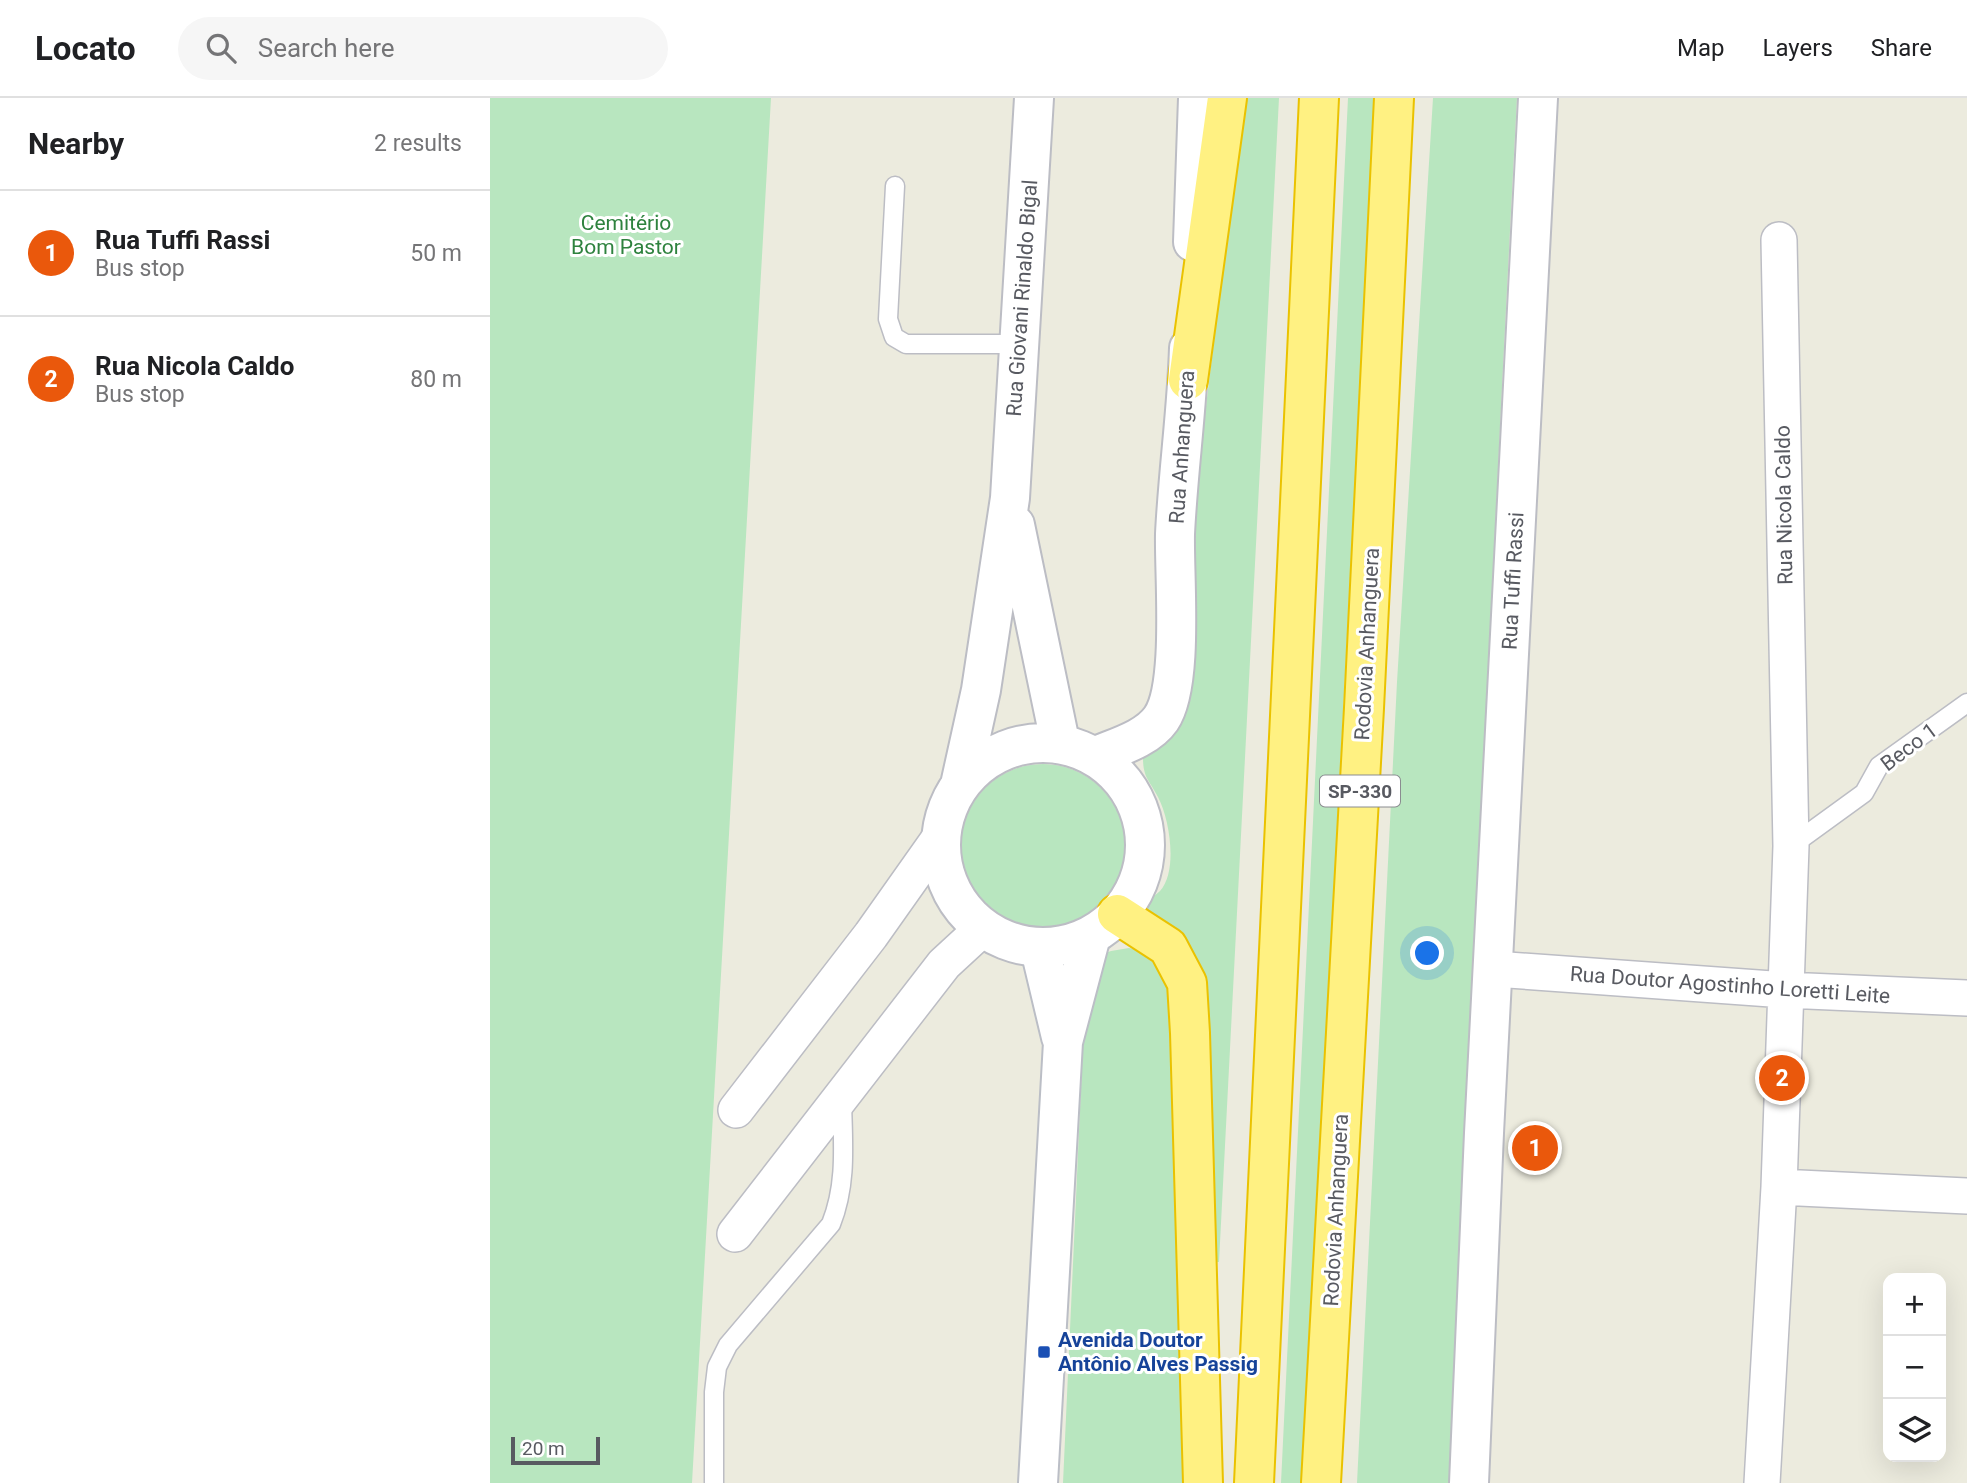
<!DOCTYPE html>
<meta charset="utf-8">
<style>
body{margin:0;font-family:Roboto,sans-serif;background:#f6f6f6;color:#202124}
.controls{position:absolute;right:21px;bottom:21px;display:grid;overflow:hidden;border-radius:14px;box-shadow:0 7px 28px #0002}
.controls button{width:63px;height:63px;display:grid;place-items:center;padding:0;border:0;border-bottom:2px solid #e0e0e0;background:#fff;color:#202124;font:35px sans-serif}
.scale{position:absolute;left:21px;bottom:18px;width:89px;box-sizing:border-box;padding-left:7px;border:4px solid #585a61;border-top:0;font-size:19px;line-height:24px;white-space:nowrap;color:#585a61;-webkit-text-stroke:5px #fff;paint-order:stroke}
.you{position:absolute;left:938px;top:856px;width:24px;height:24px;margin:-18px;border:5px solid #fff;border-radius:50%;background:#1a73e8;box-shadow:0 0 0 10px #1a73e833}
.badge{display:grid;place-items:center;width:46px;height:46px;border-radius:50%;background:#ea580c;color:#fff;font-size:23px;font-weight:700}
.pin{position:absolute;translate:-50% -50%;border:4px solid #fff;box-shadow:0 2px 7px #0006}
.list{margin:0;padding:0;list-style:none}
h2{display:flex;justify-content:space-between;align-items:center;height:91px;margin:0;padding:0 28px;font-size:30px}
h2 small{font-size:23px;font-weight:400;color:#757577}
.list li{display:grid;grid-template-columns:46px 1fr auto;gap:21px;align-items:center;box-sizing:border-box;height:126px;padding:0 28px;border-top:2px solid #e0e0e0}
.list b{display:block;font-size:26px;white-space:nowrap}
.list p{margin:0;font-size:23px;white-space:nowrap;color:#757577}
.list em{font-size:23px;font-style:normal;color:#757577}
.icon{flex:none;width:38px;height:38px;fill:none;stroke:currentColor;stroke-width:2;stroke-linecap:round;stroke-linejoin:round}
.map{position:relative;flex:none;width:1477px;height:1385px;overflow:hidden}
header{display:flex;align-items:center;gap:42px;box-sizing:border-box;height:98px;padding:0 35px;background:#fff;border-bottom:2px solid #e0e0e0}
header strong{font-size:33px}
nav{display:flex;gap:38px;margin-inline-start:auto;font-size:24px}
.search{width:490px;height:63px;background:#f6f6f6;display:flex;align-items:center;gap:18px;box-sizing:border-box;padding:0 24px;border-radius:38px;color:#757577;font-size:26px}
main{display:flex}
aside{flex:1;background:#fff}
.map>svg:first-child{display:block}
.green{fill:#b8e6bf}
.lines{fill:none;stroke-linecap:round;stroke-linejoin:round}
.service-casing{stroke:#bcbdc4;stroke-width:21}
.minor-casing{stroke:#bcbdc4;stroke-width:38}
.tertiary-casing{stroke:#bcbdc4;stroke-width:42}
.secondary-casing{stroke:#bbbec6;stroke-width:42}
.motorway-casing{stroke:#eac200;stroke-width:42}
.service{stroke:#fff;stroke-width:18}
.minor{stroke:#fff;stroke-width:35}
.tertiary{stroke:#fff;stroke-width:38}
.secondary{stroke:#fff;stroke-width:38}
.motorway{stroke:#fff182;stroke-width:38}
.transit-dot{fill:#1a4fb4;stroke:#fff;stroke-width:2.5}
.labels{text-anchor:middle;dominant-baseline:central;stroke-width:6;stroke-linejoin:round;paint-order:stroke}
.shield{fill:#fff;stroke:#8a8c90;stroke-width:2}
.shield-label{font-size:19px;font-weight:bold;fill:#585a61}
.park-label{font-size:21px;fill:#2e823e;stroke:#fff}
.street-label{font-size:21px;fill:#585a61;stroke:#fff}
.transit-label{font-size:21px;font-weight:bold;fill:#164399;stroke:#fff;text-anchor:start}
</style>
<header>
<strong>Locato</strong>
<div class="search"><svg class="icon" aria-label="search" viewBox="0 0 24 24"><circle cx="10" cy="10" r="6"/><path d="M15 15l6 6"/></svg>Search here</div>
<nav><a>Map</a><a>Layers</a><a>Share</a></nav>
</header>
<main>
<aside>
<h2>Nearby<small>2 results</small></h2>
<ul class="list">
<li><span class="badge">1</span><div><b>Rua Tuffi Rassi</b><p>Bus stop</p></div><em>50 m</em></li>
<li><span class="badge">2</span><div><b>Rua Nicola Caldo</b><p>Bus stop</p></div><em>80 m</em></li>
</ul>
</aside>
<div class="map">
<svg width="1477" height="1385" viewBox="0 0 1477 1385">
<rect width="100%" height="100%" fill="#ecebde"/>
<path class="green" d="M0 0H281L202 1385H0Z
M754 0H789L729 1164H723L712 880 706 858 680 832 658 820 657 803C661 800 666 797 670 793 688 773 680 722 668 699 660 683 653 680 653 660L671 648 700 438Z
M858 0H885L813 1385H791Z
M943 0H1027C1002 462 983 923 960 1385H867L907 584Z
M471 748a82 82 0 1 1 164 0a82 82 0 1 1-164 0Z
M639 850 654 853 678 869 699 1385H573L593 946 602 860 621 853Z"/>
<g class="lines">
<g class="service-casing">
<path id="service" d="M405 88 398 221 404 239 416 246H529
M1301 748 1374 695 1389 668 1477 605
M224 1385V1294L227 1269 238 1247 341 1126C357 1086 353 1046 352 1004"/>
</g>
<g class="minor-casing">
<path id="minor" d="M1004 871 1295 892 1477 900
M246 1012 381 837 451 738
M1289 1089 1477 1098
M245 1136 454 866 492 831
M1272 1385 1289 1089 1301 748 1289 142"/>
</g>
<g class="tertiary-casing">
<path id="tertiary" d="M703 144 708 0
M525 427 570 644
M451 747a102 102 0 1 1 204 0a102 102 0 1 1-204 0Z
M606 658C627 649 657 641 671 621 694 588 684 480 685 436 688 374 697 312 699 250
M470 687 491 592 520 400 544 0
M979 1385 994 1035 1048 0"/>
</g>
<g class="secondary-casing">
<path id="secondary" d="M550 851 571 939
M548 1385 573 944 601 838"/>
</g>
<g class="motorway-casing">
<path id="motorway" d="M698 282 737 0
M627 816 678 849 697 885 700 935 713 1385
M764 1385 829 0
M831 1385 874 610 904 0"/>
</g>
<use href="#service" class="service"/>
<use href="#minor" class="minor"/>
<use href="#tertiary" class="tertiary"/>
<use href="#secondary" class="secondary"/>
<use href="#motorway" class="motorway"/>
</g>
<rect class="transit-dot" x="547" y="1247" width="14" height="14" rx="3.5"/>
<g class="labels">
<rect class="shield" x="830" y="677.5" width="80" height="31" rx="5"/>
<g class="shield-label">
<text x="870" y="693">SP-330</text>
</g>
<g class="park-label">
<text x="136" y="125">Cemitério<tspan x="136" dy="24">Bom Pastor</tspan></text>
</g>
<g class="street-label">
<text transform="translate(532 200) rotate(-86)">Rua Giovani Rinaldo Bigal</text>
<text transform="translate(692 349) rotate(-86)">Rua Anhanguera</text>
<text transform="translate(1294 407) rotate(-91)">Rua Nicola Caldo</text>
<text transform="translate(1023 483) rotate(-87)">Rua Tuffi Rassi</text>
<text transform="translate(877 546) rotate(-87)">Rodovia Anhanguera</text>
<text transform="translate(1419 649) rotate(-37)">Beco 1</text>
<text transform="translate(1240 887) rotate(4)">Rua Doutor Agostinho Loretti Leite</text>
<text transform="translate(846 1112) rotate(-87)">Rodovia Anhanguera</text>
</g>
<g class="transit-label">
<text x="568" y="1242">Avenida Doutor<tspan x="568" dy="24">Antônio Alves Passig</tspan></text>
</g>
</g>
</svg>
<div class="controls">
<button>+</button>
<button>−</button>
<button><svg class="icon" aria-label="layers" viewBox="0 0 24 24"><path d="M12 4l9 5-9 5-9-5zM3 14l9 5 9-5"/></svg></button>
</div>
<div class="scale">20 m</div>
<div class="you"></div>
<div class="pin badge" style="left:1045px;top:1050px">1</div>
<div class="pin badge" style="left:1292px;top:980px">2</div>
</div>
</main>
